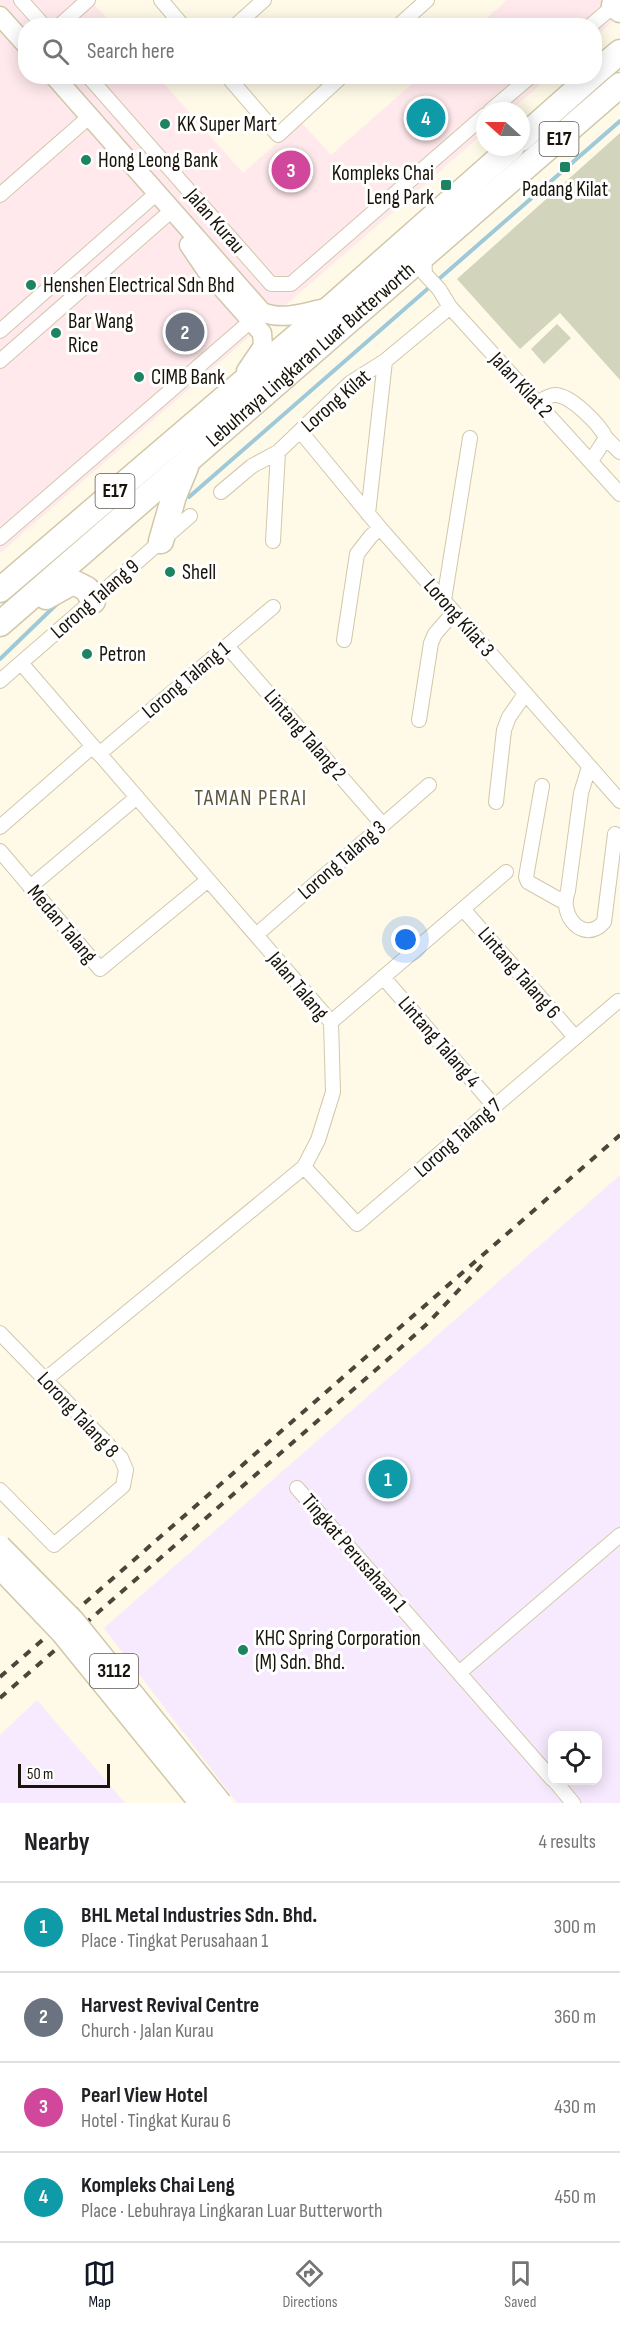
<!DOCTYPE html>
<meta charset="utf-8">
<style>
body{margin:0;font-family:"Sofia Sans Condensed",sans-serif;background:#f6f6f6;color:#202124}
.controls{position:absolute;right:18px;bottom:18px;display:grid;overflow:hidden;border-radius:12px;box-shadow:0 3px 15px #0003}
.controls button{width:54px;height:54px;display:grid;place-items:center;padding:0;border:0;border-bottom:2px solid #e0e0e0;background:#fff;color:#202124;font:30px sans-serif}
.compass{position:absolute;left:476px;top:102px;width:54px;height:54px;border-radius:50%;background:#fff;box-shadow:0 3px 15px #0003;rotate:291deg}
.scale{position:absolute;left:18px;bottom:15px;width:92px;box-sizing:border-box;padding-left:6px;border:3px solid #18140a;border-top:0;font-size:16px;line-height:21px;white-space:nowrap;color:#18140a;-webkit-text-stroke:4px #fff;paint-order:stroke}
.you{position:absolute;left:406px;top:940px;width:21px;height:21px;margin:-15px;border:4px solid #fff;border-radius:50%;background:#1a73e8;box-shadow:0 0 0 9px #1a73e833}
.badge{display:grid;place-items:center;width:39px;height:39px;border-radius:50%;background:#111827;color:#fff;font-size:20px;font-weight:700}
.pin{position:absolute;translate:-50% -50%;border:3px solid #fff;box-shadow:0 2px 6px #0006}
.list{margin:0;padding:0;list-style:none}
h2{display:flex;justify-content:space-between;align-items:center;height:78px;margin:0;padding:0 24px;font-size:26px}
h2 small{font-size:20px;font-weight:400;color:#757577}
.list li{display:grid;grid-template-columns:39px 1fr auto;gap:18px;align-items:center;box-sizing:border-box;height:90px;padding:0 24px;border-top:2px solid #e0e0e0}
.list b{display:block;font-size:22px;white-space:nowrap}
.list p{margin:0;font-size:20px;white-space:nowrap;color:#757577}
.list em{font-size:20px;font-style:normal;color:#757577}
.icon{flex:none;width:33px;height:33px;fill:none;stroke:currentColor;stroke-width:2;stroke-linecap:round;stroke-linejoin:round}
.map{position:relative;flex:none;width:620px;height:1803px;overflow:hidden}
.search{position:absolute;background:#fff;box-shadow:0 3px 15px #0003;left:18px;right:18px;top:18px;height:66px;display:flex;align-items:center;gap:15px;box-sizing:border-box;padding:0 21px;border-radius:24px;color:#757577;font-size:22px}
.sheet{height:438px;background:#fff}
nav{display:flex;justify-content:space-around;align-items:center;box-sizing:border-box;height:84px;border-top:2px solid #e0e0e0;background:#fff;font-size:16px;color:#757577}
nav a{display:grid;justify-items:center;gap:3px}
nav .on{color:#111827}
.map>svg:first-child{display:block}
.commercial{fill:#ffe9ec}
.industrial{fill:#f7eafe;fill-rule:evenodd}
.green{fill:#d2d4bc}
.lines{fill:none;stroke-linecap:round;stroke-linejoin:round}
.stream{stroke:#9ec9d8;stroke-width:4}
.street-casing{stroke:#d1c8ab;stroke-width:16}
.secondary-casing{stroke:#d1c8ab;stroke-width:21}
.highway-casing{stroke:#d1c8ab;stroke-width:27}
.street{stroke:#fff;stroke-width:14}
.secondary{stroke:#fff;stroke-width:18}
.highway{stroke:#fff;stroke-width:24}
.rail{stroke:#4b463b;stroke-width:4;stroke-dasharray:8 8;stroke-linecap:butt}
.primary-bridge-casing{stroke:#d1c8ab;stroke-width:24;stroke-linecap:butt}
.primary-bridge{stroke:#fff;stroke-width:21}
.poi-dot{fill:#1c8460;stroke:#fff;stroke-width:2}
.labels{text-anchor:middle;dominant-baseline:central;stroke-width:6;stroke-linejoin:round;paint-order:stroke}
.shield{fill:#fff;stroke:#5d5a54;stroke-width:1.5}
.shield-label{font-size:20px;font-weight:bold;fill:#18140a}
.poi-label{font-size:21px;fill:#18140a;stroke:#fff;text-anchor:start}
.street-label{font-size:21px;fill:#18140a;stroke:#fff}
.neighbourhood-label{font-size:22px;letter-spacing:1.5px;fill:#5e563c;stroke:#fff}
</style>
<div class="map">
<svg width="620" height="1803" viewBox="0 0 620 1803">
<rect width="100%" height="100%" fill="#fff9e7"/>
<path class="commercial" d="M0 0H90L113 25 26 26V76L158 77 243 173 301 122 331 155 420 77H549L510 111H485V132L0 553Z
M507 0H620V15L595 37 594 26H478Z"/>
<path class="industrial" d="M620 1175V1803H237L104 1628ZM552 1736H598V1780H552Z
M37 1700 125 1803H0V1735Z"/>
<path class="green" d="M620 133V380L560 313 520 349 457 279Z
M557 324 571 338 544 364 531 349Z"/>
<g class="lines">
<path class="stream" d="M189 497 620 121
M0 659 60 601"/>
<g class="street-casing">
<path id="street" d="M21 0 44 26
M161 0 183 26
M59 26 88 0
M235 26 264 0
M398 26 427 0
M590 26 618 2
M88 76 271 284H291L485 115
M227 76 278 135 342 76
M490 111 531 76
M0 195 89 117
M424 256 425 274 439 289 450 307 620 494
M0 331 157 193
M0 361 171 211
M537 403C542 400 549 395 555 395 571 395 600 425 606 438L591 461
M301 432 380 528 620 801
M606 438 620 452
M221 492 252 466 278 452 350 383 385 361 450 307
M368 514 385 361
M0 538 252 320
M273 541 278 452
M444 600 470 438
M344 640 357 554 371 536 380 528
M227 646 383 825
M21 663 331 1022 333 1092 318 1140 304 1167 46 1379
M0 681 190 516
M419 720 431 643 435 634 454 612
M99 754 273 607
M589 767 581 793 568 891C558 915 584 945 604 922L615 834
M542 786 526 877 528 882 560 900 565 898
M496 802 504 730 509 717 525 694
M0 827 93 746
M0 851 100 969 208 880
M30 887 137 797
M463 909 575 1037
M256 935 429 785
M383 977 495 1107
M331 1022 506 872
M304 1167 357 1224 618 1001
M0 1333 121 1458 126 1470 123 1486 54 1545 0 1490
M297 1488 552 1779
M459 1673 620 1535
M554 1780 573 1803"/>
</g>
<g class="secondary-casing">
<path id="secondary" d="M0 16 26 45
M54 76 262 312C283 321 307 312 329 307
M189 245 206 270 262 333 263 346 246 371"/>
</g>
<g class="highway-casing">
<g id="highway">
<path d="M614 5 620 10"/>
<path d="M594 74 620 52"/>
<path d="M521 139 592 76"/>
<path d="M161 541 174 496 186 467"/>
<path d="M0 590 331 307 512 147"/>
<path d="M46 597 73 582 87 589 93 601"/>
<path id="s1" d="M0 624 620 85"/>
</g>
</g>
<use href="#street" class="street"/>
<use href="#secondary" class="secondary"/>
<use href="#highway" class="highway"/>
<path class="rail" d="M0 1677 620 1135
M0 1698 386 1361 428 1323 482 1265"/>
<g class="primary-bridge-casing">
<path id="primary-bridge" d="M0 1546 74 1621 221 1803
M0 1568 61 1632 200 1803"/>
</g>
<use href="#primary-bridge" class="primary-bridge"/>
</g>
<g class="poi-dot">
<circle cx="165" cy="124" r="6"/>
<circle cx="86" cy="160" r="6"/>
<rect x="559" y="161" width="12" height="12" rx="3"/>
<rect x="440" y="179" width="12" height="12" rx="3"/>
<circle cx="31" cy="285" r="6"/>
<circle cx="56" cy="333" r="6"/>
<circle cx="139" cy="377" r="6"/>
<circle cx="170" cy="572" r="6"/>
<circle cx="87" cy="654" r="6"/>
<circle cx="243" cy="1650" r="6"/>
</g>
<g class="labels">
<g class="shield">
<rect x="539.5" y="122" width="39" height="34" rx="4.5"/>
<rect x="95.5" y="474" width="39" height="34" rx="4.5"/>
<rect x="90" y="1654" width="48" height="34" rx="4.5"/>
</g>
<g class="shield-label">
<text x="559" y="139">E17</text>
<text x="115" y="491">E17</text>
<text x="114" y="1671">3112</text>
</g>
<g class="poi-label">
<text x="177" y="124">KK Super Mart</text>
<text x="98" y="160">Hong Leong Bank</text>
<text x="434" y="173" text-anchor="end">Kompleks Chai<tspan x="434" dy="24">Leng Park</tspan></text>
<text x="565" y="189" text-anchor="middle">Padang Kilat</text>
<text x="43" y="285">Henshen Electrical Sdn Bhd</text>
<text x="68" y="321">Bar Wang<tspan x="68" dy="24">Rice</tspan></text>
<text x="151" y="377">CIMB Bank</text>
<text x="182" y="572">Shell</text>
<text x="99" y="654">Petron</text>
<text x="255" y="1638">KHC Spring Corporation<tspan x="255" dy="24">(M) Sdn. Bhd.</tspan></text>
</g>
<g class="street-label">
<text transform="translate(215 221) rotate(49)">Jalan Kurau</text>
<text stroke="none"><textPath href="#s1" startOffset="411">Lebuhraya Lingkaran Luar Butterworth</textPath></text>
<text transform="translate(521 385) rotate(47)">Jalan Kilat 2</text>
<text transform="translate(336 401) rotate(-41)">Lorong Kilat</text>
<text transform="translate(95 599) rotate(-41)">Lorong Talang 9</text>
<text transform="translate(459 618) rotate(49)">Lorong Kilat 3</text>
<text transform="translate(186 680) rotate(-40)">Lorong Talang 1</text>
<text transform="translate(305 735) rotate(49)">Lintang Talang 2</text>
<text transform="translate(342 860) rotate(-41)">Lorong Talang 3</text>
<text transform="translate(62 924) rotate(50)">Medan Talang</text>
<text transform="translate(519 973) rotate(49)">Lintang Talang 6</text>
<text transform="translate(298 986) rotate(50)">Jalan Talang</text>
<text transform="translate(439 1042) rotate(49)">Lintang Talang 4</text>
<text transform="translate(458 1138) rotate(-41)">Lorong Talang 7</text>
<text transform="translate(78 1415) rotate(47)">Lorong Talang 8</text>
<text transform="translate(354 1553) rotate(49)">Tingkat Perusahaan 1</text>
</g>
<g class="neighbourhood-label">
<text x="251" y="798">TAMAN PERAI</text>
</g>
</g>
</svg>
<div class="controls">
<button><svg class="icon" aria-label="locate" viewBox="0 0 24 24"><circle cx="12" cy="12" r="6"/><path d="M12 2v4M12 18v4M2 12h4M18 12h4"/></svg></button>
</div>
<svg class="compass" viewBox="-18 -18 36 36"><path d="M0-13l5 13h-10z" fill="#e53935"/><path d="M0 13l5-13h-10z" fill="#757577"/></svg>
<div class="scale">50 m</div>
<div class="you"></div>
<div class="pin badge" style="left:388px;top:1479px;background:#0f9aa8">1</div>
<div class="pin badge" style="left:185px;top:332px;background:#6b7280">2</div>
<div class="pin badge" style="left:291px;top:170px;background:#d1479c">3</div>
<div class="pin badge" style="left:426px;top:118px;background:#0f9aa8">4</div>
<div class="search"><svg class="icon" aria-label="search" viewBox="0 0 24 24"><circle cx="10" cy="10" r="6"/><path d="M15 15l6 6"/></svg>Search here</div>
</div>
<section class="sheet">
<h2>Nearby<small>4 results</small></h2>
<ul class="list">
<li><span class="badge" style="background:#0f9aa8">1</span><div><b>BHL Metal Industries Sdn. Bhd.</b><p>Place · Tingkat Perusahaan 1</p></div><em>300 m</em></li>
<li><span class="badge" style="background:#6b7280">2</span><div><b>Harvest Revival Centre</b><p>Church · Jalan Kurau</p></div><em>360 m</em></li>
<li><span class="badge" style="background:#d1479c">3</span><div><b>Pearl View Hotel</b><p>Hotel · Tingkat Kurau 6</p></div><em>430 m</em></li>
<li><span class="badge" style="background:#0f9aa8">4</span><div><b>Kompleks Chai Leng</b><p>Place · Lebuhraya Lingkaran Luar Butterworth</p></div><em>450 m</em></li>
</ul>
</section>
<nav>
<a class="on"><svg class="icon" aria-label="map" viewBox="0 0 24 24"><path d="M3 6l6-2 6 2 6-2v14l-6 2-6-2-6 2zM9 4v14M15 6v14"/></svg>Map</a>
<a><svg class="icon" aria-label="directions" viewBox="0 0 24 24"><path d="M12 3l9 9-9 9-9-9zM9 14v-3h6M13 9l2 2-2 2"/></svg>Directions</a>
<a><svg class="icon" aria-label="saved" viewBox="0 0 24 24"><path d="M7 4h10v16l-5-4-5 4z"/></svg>Saved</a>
</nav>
